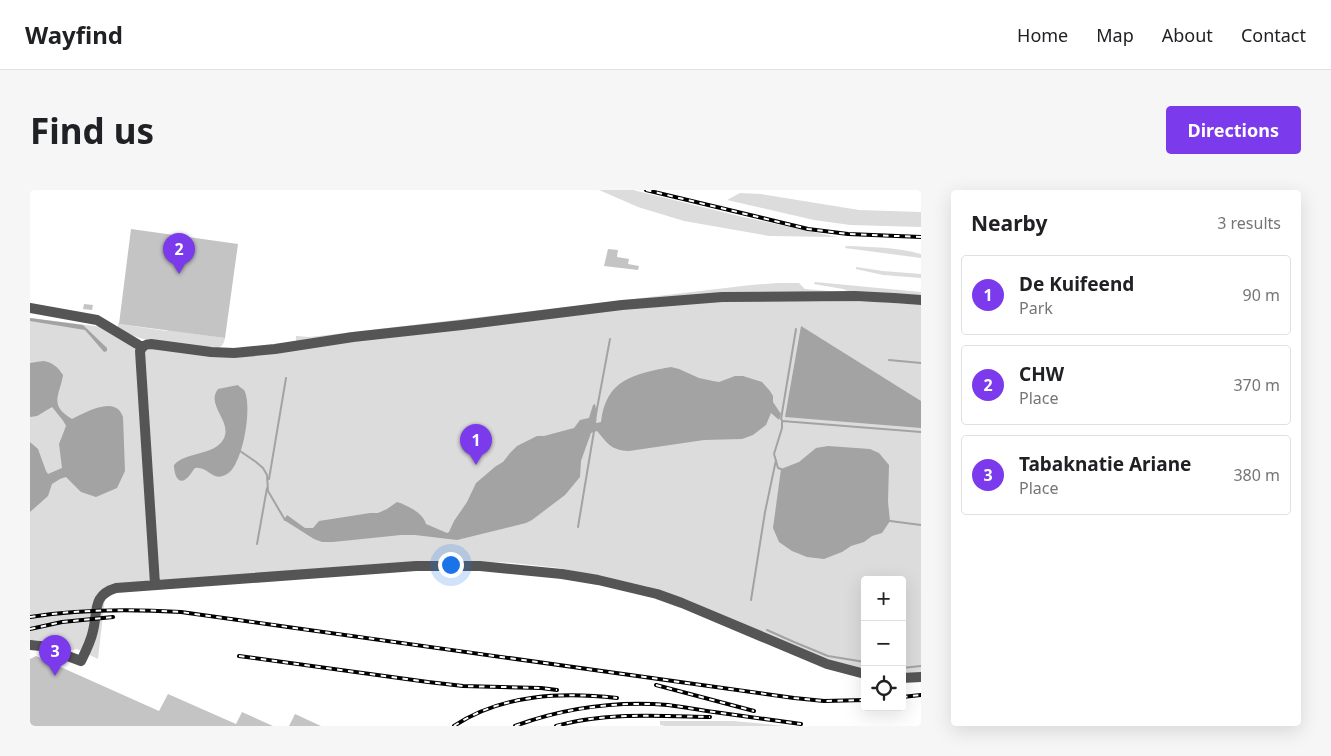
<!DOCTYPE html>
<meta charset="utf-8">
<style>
body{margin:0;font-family:"Noto Sans",sans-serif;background:#f6f6f6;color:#202124}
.controls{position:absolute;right:15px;bottom:15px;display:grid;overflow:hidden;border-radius:5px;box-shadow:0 5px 20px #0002}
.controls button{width:45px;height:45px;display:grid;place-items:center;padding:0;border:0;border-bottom:1px solid #e0e0e0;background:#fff;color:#202124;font:25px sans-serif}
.you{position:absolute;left:420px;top:374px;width:18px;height:18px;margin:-12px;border:4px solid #fff;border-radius:50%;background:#1a73e8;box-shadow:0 0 0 8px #1a73e833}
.badge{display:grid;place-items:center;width:32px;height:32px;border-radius:50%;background:#7c3aed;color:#fff;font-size:16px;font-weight:700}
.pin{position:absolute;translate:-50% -41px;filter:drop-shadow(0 1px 2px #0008)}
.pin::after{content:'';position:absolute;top:26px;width:18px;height:15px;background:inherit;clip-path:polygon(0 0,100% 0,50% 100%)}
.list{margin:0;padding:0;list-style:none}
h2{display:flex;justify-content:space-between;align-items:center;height:65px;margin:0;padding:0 20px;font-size:21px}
h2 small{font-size:16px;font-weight:400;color:#757577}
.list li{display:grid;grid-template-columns:32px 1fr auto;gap:15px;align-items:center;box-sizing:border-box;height:80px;margin:0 10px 10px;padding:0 10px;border:1px solid #e0e0e0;border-radius:5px}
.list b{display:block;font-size:19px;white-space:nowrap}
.list p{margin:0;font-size:16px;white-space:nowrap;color:#757577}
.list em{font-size:16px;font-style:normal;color:#757577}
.icon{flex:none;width:28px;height:28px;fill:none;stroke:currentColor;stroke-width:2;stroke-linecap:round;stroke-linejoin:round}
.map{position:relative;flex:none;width:891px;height:536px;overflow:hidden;border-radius:5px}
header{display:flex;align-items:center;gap:30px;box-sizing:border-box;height:70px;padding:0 25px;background:#fff;border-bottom:1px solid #e0e0e0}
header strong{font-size:24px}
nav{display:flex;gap:28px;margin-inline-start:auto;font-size:18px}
.intro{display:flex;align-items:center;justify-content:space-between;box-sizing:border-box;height:120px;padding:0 30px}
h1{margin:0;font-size:35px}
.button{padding:12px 22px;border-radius:5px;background:#7c3aed;color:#fff;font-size:18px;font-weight:700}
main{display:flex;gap:30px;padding:0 30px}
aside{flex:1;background:#fff;border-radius:5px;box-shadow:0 5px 20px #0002}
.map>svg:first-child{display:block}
.green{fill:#dcdcdc}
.water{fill:#a3a3a3}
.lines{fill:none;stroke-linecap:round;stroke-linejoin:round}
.stream{stroke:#a3a3a3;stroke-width:2}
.building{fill:#c4c4c4}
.minor{stroke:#555;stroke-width:10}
.rail-casing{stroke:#000;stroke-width:4}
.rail{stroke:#fff;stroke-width:2;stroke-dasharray:5.5;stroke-linecap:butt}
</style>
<header>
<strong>Wayfind</strong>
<nav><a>Home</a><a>Map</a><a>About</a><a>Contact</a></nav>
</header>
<div class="intro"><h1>Find us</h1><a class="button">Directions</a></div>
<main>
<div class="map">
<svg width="891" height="536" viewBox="0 0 891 536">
<rect width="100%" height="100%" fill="#fff"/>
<path class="green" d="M569 0H603L713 27 807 47 739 46 654 31 608 17Z
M710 3 731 4 829 20 891 22V37L820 35 784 30 697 10Z
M816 56C841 57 867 57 891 64V68L815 58Z
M826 77 853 81 891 84V88L853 85 826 79Z
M785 92 891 102V108L820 102 813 99 784 94Z
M748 93H769L775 99 799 101 661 106 266 153V146L280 147 721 95Z
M685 110 850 112 891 115V483H872V390H835V479L792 468 660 411 616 396 529 378 483 373 440 371 76 399 68 469 47 459C32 464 20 451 8 450 6 449 2 451 0 452V128L73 137 103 156 107 163 116 161 120 158 192 166 574 121Z
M88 133 89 134 137 141 138 140 195 148C194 154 192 157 186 159 153 155 117 155 88 139Z
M630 531H703L757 536H636L630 535Z"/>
<path class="water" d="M0 128 53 135 77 158V161L74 162 55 140 0 131Z
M771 136 891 211V238L755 227Z
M13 171C22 172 28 177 33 185 30 205 18 215 42 229 53 224 78 209 89 220 91 222 92 225 93 227L95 281 87 298 66 307 51 302 36 287 30 289 22 294 18 306 0 322V252L8 259 16 281 18 284 32 278 29 254 36 236C35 232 26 222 22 217L7 226 0 227V173Z
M641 177 649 179 669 188 683 191 689 192 705 186H713L732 192 740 201 743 206V212L751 224 749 230 741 223 736 235 723 245 712 249 674 250 599 261C581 260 578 254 567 241L561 243 551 271 550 287 535 305 502 330 496 333 427 350 385 345H371L303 352H292L284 349 254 330 257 325 275 338H283L289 331 340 323H348L357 319 367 312C377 315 393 323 396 334L417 343 419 342 424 331 437 312 446 293 466 276 473 272 480 263 487 256 507 246H514L544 238 550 230 559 228 563 215 565 214 567 224 566 233 571 232C576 189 604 184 641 177Z
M208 195C208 196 213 199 214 200 223 215 213 275 197 284 182 293 179 276 165 278 162 281 161 285 157 288 147 297 144 282 144 275 157 261 183 266 193 250 204 232 175 216 188 199Z
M798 256 840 259 849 263 859 275 858 312 860 331 852 343 842 346 834 352 821 356 812 362 794 369 777 367 762 361 749 352 743 338 751 279 769 272 786 258Z"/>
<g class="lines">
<path class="stream" d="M859 170 891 173
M566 224 580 149
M751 229 766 139
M752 231 891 242
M210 261 226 272 233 278 237 285 238 301 255 330
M751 279 748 278 744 264 752 238V230
M239 289 256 188
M860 331 891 335
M548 337 564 241
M227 354 237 298
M721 410 735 322 746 270
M737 440 764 452 798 466 835 472
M872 478 891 476"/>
</g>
<path class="building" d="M101 39 208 54 195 148 89 134Z
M578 59 588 60 587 67 599 69 598 74 609 76 608 80 574 76Z
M54 114 63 115 62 120 53 119Z
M6 466 129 521 138 504 206 534 212 522 243 536H0V469Z
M265 524 291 536H259Z"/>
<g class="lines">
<path class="minor" d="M0 118 67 130 112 157
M125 394 110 161C113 156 115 154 121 154L181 162 204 163 245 159 323 147 432 135 592 115 692 107 825 106 864 108 891 110
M0 455 11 456 51 471C56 461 61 451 63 441 68 421 62 405 86 398L386 376H450L532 384 568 390 627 404 652 413 797 474 835 484
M872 488 891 487"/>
<g class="rail-casing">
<path id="rail" d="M616 0 778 39 818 44 891 47
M0 427C50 419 100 419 151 422L764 508 794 511 835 510
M0 439 32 432 83 427
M209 466 398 492 433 496 511 498 527 500
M626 495 724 521
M872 507 891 505
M424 536C472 504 532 502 587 508
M485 536C534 518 587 511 638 515 654 517 669 520 684 522 713 526 742 530 771 534
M526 536C576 522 628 526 680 527"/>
</g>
<use href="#rail" class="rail"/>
</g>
</svg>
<div class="controls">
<button>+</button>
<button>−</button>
<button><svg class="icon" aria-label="locate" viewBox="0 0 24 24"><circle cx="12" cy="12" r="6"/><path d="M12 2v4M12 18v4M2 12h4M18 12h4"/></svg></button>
</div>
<div class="you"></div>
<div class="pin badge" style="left:446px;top:275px">1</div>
<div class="pin badge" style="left:149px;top:84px">2</div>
<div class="pin badge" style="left:25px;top:486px">3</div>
</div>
<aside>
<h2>Nearby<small>3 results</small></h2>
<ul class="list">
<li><span class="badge">1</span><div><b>De Kuifeend</b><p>Park</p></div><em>90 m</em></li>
<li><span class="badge">2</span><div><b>CHW</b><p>Place</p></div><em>370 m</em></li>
<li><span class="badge">3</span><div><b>Tabaknatie Ariane</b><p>Place</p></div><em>380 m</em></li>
</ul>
</aside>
</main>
